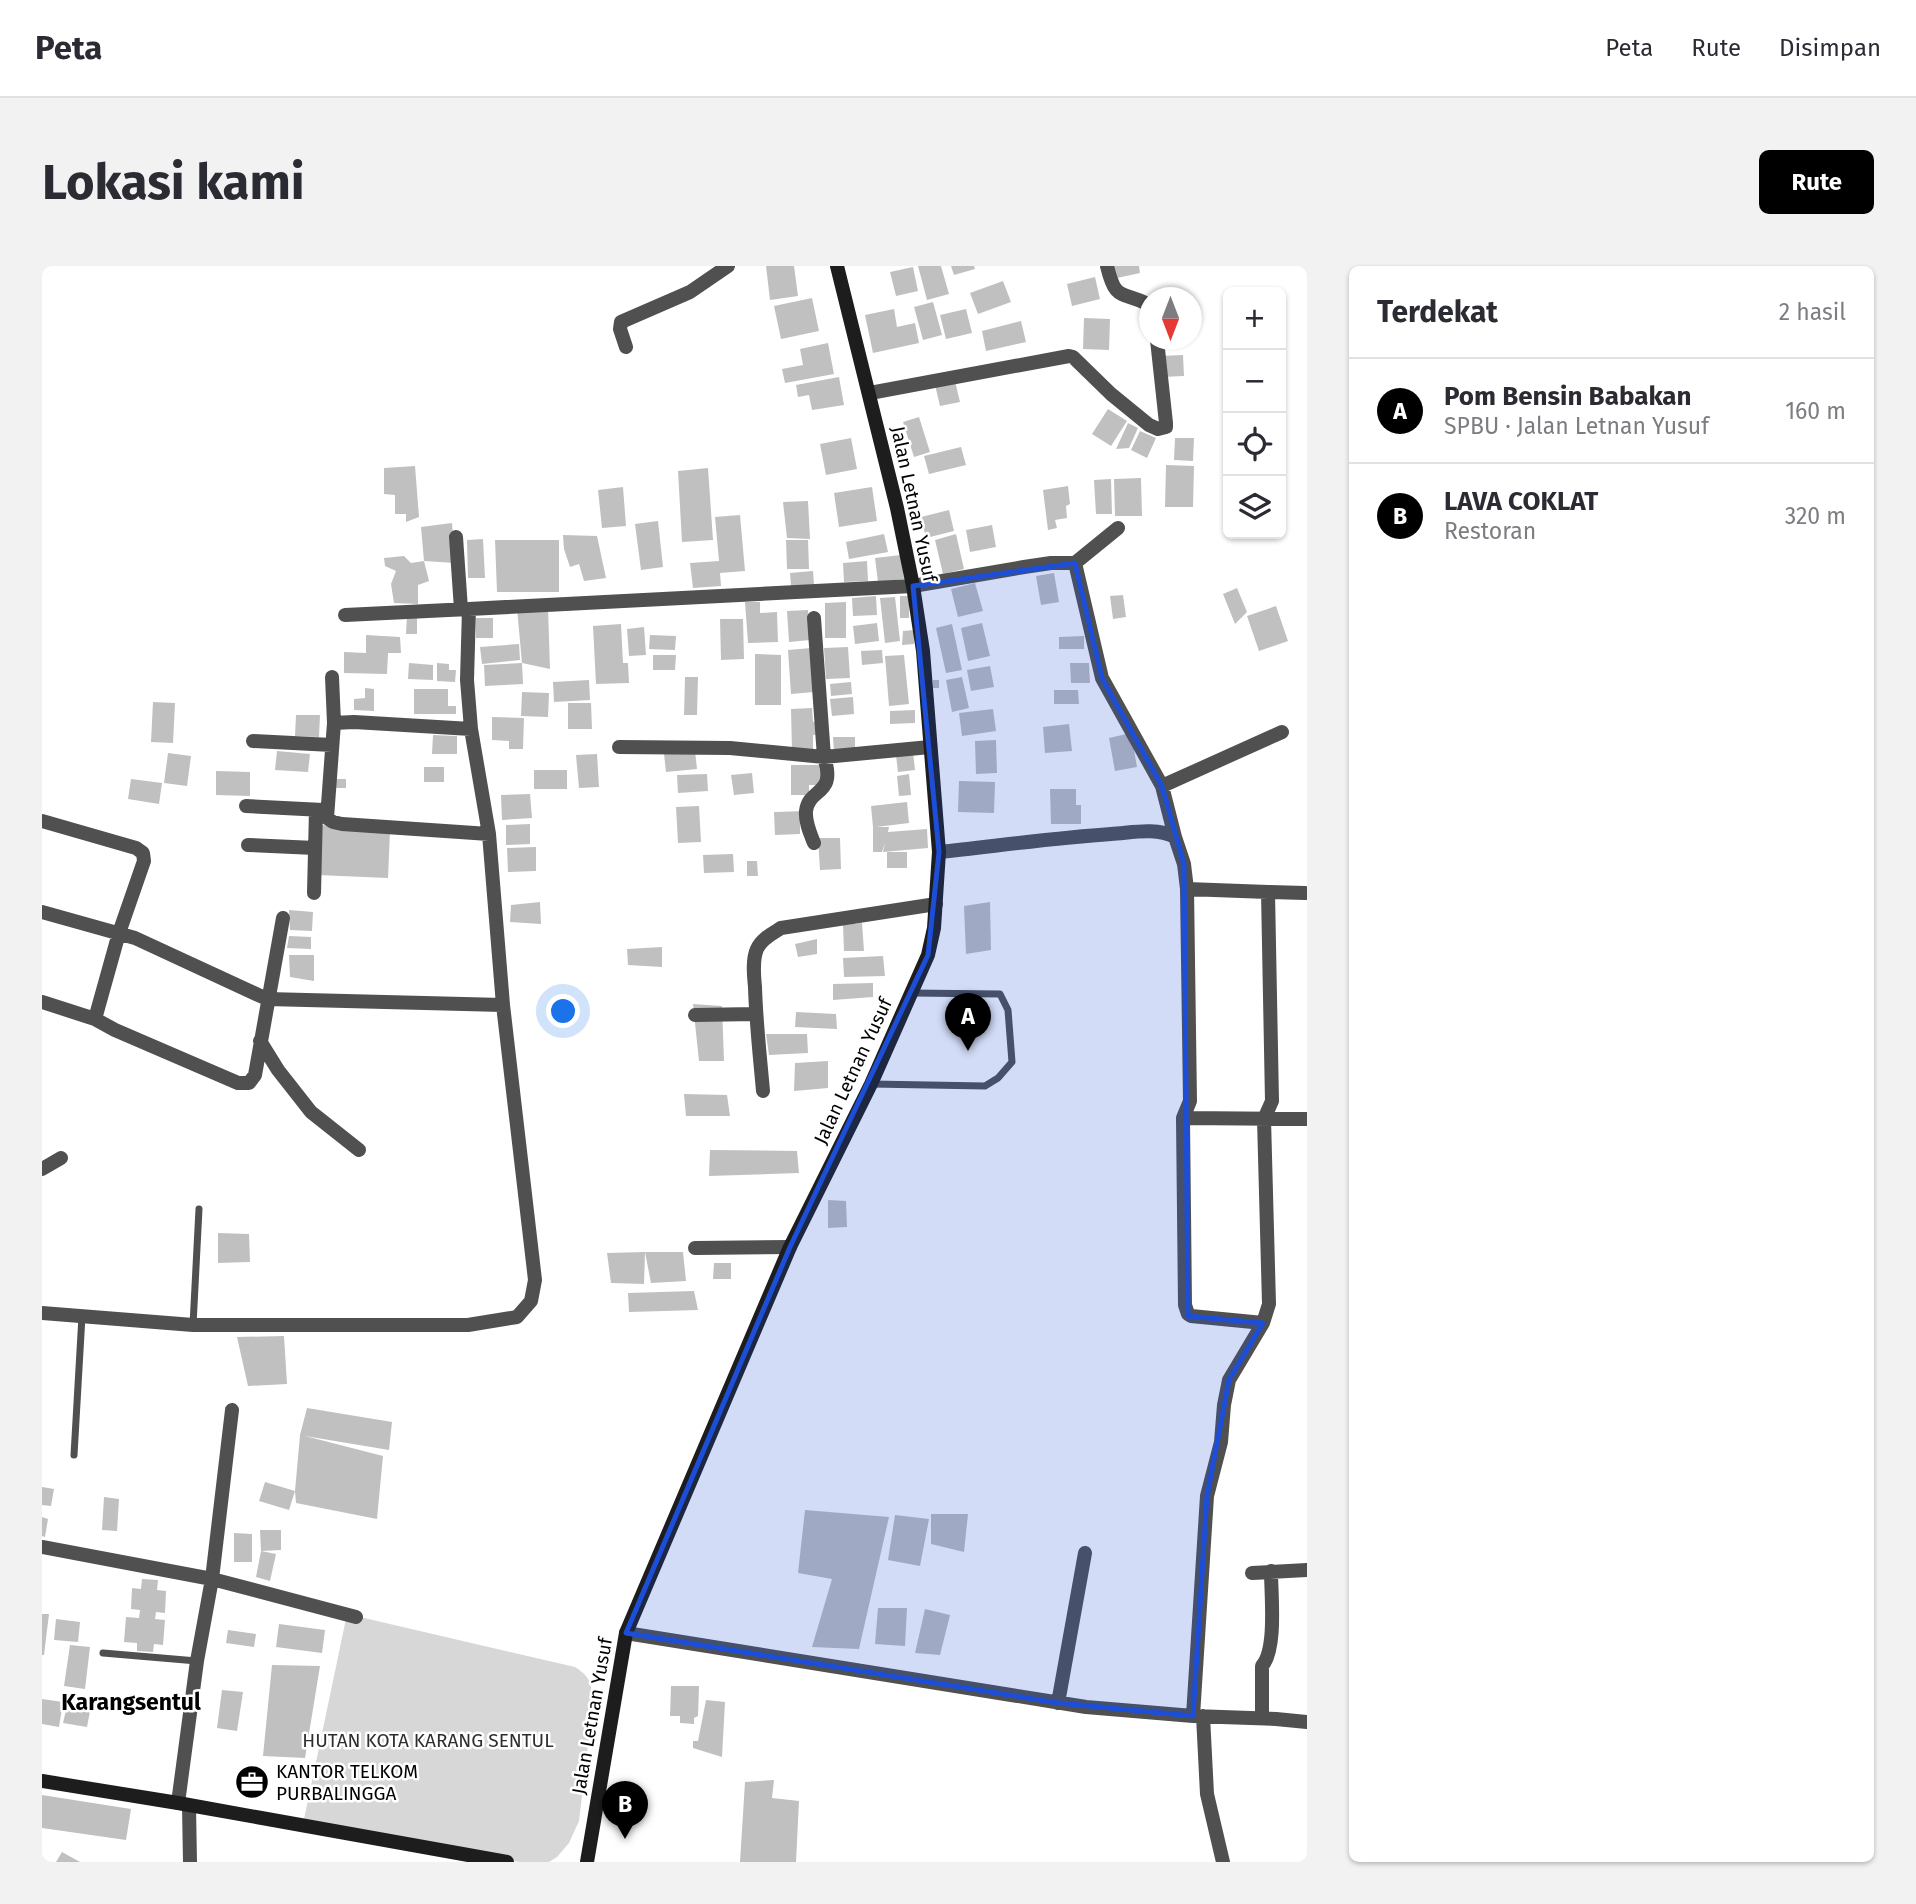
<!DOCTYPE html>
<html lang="id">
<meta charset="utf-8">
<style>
body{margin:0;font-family:"Fira Sans",sans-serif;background:#f2f2f3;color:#2b2b33}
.controls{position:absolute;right:21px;top:21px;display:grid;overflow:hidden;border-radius:10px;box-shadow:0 2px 5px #0004}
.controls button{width:63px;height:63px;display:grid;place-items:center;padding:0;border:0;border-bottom:2px solid #e1e1e2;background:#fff;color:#2b2b33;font:35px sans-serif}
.compass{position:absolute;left:1097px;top:21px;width:63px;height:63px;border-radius:50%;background:#fff;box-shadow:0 2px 5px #0004;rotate:180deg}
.you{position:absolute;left:522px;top:746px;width:24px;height:24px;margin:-18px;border:5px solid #fff;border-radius:50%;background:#1a73e8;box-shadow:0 0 0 10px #1a73e833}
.badge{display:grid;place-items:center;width:46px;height:46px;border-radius:50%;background:#000;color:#fff;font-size:23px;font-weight:700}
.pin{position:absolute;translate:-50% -58px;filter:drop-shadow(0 2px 4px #0008)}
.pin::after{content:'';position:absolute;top:37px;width:24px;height:21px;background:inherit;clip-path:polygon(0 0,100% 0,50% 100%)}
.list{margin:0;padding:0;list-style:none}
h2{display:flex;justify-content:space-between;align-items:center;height:91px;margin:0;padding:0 28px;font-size:30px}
h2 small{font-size:23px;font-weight:400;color:#7c7c81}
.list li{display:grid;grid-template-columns:46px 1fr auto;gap:21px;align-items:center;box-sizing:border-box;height:105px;padding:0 28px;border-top:2px solid #e1e1e2}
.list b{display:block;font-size:26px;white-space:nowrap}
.list p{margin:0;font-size:23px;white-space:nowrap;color:#7c7c81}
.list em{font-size:23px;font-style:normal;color:#7c7c81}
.icon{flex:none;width:38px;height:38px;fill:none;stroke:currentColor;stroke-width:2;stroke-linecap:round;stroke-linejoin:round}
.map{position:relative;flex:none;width:1265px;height:1596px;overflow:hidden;border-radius:10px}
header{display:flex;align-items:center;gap:42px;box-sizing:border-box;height:98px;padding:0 35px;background:#fff;border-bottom:2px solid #e1e1e2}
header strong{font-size:33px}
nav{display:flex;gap:38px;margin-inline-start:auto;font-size:24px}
.intro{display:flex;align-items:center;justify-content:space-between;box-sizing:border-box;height:168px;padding:0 42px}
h1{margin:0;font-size:49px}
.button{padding:18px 32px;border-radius:10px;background:#000;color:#fff;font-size:24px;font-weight:700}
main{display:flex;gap:42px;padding:0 42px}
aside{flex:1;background:#fff;border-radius:10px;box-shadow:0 2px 5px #0004}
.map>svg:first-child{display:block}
.green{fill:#d7d7d7}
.building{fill:#c0c0c0}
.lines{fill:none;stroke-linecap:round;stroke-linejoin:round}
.lane{stroke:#505050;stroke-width:7}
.street{stroke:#505050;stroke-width:14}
.secondary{stroke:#1d1d1d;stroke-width:14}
.marked{fill:#1d4ed8;fill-opacity:0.2;stroke:#1d4ed8;stroke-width:5;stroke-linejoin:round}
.labels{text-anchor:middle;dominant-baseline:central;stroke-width:5;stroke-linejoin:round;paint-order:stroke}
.street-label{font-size:19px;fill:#000;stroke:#fff}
.park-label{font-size:19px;fill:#2e2e2e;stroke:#fff}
.poi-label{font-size:19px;fill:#000;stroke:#fff;text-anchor:start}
.quarter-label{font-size:23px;font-weight:bold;fill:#000;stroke:#fff}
</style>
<header>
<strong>Peta</strong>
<nav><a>Peta</a><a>Rute</a><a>Disimpan</a></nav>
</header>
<div class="intro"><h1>Lokasi kami</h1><a class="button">Rute</a></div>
<main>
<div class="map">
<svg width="1265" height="1596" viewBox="0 0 1265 1596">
<rect width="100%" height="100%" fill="#fff"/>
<path class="green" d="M305 1348 533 1401C550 1412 549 1418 551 1437L537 1555 527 1577 515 1591 507 1596H477L261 1558Z"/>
<path class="building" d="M724 0H752L756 30 728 34Z
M876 0H899L907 28 885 34Z
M909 0H932L933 3 912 9Z
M1067 0H1097L1098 7 1075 12Z
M871 1 876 25 854 30 848 6Z
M1053 11 1058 33 1030 40 1025 18Z
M961 15 969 36 936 48 928 27Z
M770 32 777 65 739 73 732 40Z
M891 36 900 69 881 74 872 41Z
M852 43 855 61 873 57 877 77 831 87 823 49Z
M924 43 930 67 904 73 898 49Z
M1042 52 1068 53 1067 84 1041 83Z
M979 55 984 76 944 85 940 65Z
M786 77 792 108 743 117 740 103 761 99 758 83Z
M1141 89 1142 110 1120 111 1119 90Z
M797 111 802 139 770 144 767 129 756 131 754 119Z
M913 115 918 136 898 140 893 119Z
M1066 143 1085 155 1069 180 1050 168Z
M877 151 888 186 872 191 861 156Z
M1086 157 1096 162 1087 182 1074 183Z
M1098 165 1114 172 1105 192 1089 184Z
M809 172 815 203 784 209 778 178Z
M1133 172H1152L1151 195 1132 194Z
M919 181 924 199 887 208 882 190Z
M1124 199 1152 200 1151 241H1123Z
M373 200 377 251 364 256V248H353V229L342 228V202Z
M666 202 671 274 640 276 636 205Z
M1099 212 1100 250H1073L1072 213Z
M1069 213 1070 248H1054L1052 214Z
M1026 220 1028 238 1024 240 1025 252 1013 254 1015 262 1006 264 1001 224Z
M581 221 584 260 560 262 556 224Z
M830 221 835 255 797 261 792 227Z
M766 235 768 273 745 272 741 236Z
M907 244 912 265 884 272 879 251Z
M698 249 703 305 678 307 679 320 651 322 648 297 677 295 673 251Z
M616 255 621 301 599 304 593 258Z
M410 257 413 297 382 295 379 261Z
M950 259 954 281 928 286 924 264Z
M842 268 846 286 807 293 804 276Z
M914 268 922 303 901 308 893 274Z
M521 269 555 270 564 312 542 315 537 298 528 301 522 283Z
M441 273 443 312H426L425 274Z
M453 274H517V326H455Z
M744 274H766L767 303H745Z
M859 289 862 313 836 316 833 292Z
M362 290 369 297 382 295 387 315 376 319V338L352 337 349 318 354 305 343 300 342 292Z
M825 295 826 315 802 316 801 297Z
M771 305 772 319 749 320 748 307Z
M1012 307 1017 336 999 339 994 310Z
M933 317 941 345 916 351 909 323Z
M1195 322 1205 346 1193 358 1181 328Z
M1081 329 1084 351 1071 353 1068 330Z
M834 330 835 349 811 350 810 332Z
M858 330H867V352H858Z
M853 331 858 375 843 377 838 332Z
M703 336H718V347L735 346 736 376 706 377Z
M804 336V372H783V337Z
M1234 340 1246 375 1217 385 1205 350Z
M475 342H506L508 403 480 397Z
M766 344 768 374 747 376 745 345Z
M365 349H375V368H364Z
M434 352H451V372H434Z
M678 353H701L702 393 679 394Z
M835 357 837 375 813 378 811 360Z
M940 357 948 390 926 395 919 362Z
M579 358 581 397H586L587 417 554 418 551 360Z
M910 358 920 404 904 407 894 362Z
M602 361 604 389 587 390 585 363Z
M872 364V378L860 379 861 365Z
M324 369 358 371 359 387H346L345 408 302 407V386L324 387Z
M608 369 634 370 633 384 607 383Z
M1042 370V383H1017V371Z
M477 378 478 394 440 398 438 381Z
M806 381 808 412 784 413 782 382Z
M769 382 772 426 749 428 746 384Z
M840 384 841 397 820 399 819 385Z
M713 388 739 389V439H713Z
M611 389H634L633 404H611Z
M862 389 867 438 847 440 843 390Z
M367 397 391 399V414L366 413Z
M395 397 407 398V404H414L413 416 395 415Z
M480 397 481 418 443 420 442 399Z
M1028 397H1047L1048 417H1029Z
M948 400 952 421 929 425 925 404Z
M643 411H656L655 449H642Z
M920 411 927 442 910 446 904 414Z
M547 414 548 434 512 436 511 416Z
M891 414H897V422H891Z
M809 416 810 428 789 430 788 418Z
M323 422 332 423V445L312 444V433L323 432Z
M372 423H406V440H414V448H372Z
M1012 424H1036L1037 438H1012Z
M480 426 507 427 506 451 479 450Z
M811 431 812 448 790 450 788 433Z
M111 436 133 437 131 477 109 476Z
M526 437H549L550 463H526Z
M770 442 771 456 776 455 777 469H771V484L750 485 749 443Z
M951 443 954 465 920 470 917 447Z
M873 444V457L848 458V445Z
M254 449H278L277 471 253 470Z
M450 451 482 452 481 483H467V475L450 474Z
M1027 458 1030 485 1003 487 1001 461Z
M1089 467 1095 501 1073 505 1067 472Z
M391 469 415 470V488H390Z
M791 471H813V485L792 486Z
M954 474 955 507 934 508 933 475Z
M235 485 268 488 266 506 233 504Z
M653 485 655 503 624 506 622 488Z
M871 486 873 504 856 506 854 489Z
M126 487 149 490 145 520 122 517Z
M555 488 557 521 537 522 534 489Z
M749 499H780V519H767V529H749Z
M382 501H402V516H382Z
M492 504H525V523H492Z
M174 505 208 506V530L174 529Z
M710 507 712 527 692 529 689 509Z
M665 508 666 525 636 527 635 509Z
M867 508 869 529 857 530 855 510Z
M89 513 120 517 117 538 86 533Z
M292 513H304V522H292Z
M917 515 953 516 952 547 916 546Z
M1008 523H1034V539H1039V558H1009Z
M488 528 490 552 460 554 459 529Z
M865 536 867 557 834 561H847L846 566 885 563 886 582 841 586 843 577 840 586H831V561L829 540Z
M657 540 659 576 636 577 634 541Z
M764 545V558H758V568L733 569 732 546Z
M488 558V578L464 579V559Z
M279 559 348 565 346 612 275 609Z
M776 572H798L799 603 778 604Z
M494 581V605L466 606 465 582Z
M845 586H865V602H845Z
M691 588 692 606 662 607 661 589Z
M705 595H715L716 610H705Z
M498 636 499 658 468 656 469 639Z
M948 636 949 684 924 688 922 640Z
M247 644 271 646 270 665 248 664Z
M820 657 822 685H802L801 659Z
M247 670 269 671V683L245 682Z
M775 673V688L756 691 753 678Z
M620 681V701L586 699 585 683Z
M247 689H272V715L248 711Z
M841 690 843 710 802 711 801 692Z
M831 717V731L791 734V718Z
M651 738 680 740 682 795H657Z
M754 746 794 748 795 763 753 761Z
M724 768H765L766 787 727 789Z
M786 795V822L752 825 753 797Z
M642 828 685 829 688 850H644Z
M668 884 755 885 757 907 667 910Z
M786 934 804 935 805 961 786 962Z
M176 967 207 968 208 996 176 997Z
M603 986H641L644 1015 609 1017Z
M603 986 602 1018 569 1017 565 987Z
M672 997H689V1013H671Z
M652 1025 656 1044 587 1046 586 1027Z
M242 1070 245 1118 206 1120 195 1071Z
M265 1142 350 1156 347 1184 263 1170 341 1190 335 1253 254 1237 253 1225 258 1169Z
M223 1216 253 1225 247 1244 217 1235Z
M0 1221 12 1223 9 1240 0 1239Z
M62 1231 77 1233 75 1265 60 1264Z
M763 1244 847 1251 817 1383 770 1381 790 1313 756 1307Z
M889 1248H926L922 1286 889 1278Z
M853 1249 887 1253 878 1300 846 1294Z
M0 1251 6 1253 3 1271 0 1270Z
M218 1264H239V1284L219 1285Z
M192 1267 210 1268V1296H192Z
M219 1285 234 1288 228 1315 214 1311Z
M100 1313 116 1314 115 1324 124 1325 123 1347 114 1346 113 1353 123 1354 121 1379 112 1378 111 1386 95 1385V1377L82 1376 84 1351 97 1352 98 1344 89 1343 90 1322 99 1323Z
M836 1342H865L863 1380 833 1378Z
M883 1343 908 1349 898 1389 873 1387Z
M0 1348H7L2 1389H0Z
M14 1353 38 1356 36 1376 12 1374Z
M237 1358 283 1364 280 1387 234 1381Z
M186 1364 214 1368 212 1381 184 1377Z
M28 1379 48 1381 43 1423 22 1420Z
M230 1399 278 1400 263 1492 221 1490Z
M629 1420H657L656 1450 652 1452V1458L638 1457V1450H628Z
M180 1424 201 1426 195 1465 175 1462Z
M0 1433 21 1436 17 1461 0 1458Z
M664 1434 683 1436 680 1491 651 1482V1475H656Z
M26 1435 49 1440 45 1461 21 1457Z
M732 1514 730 1532 757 1535 754 1596H698L703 1516Z
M0 1529 89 1543 84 1574 0 1562Z
M20 1586 38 1596H14Z"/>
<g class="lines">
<path class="lane" d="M829 818 943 820 956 812 970 796 966 744 958 728 869 727
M151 1059 157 943
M32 1189 40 1050
M61 1387 155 1395"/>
<path class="street" d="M1065 0C1074 37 1079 24 1108 39
M584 81 578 63 579 56 648 26 686 0
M828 127 1027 90 1031 91 1069 128 1107 159 1116 163 1124 161V157L1115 74
M1076 262 1033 297 1060 412 1120 520 1133 571
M414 271 419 343
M303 349 427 343
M290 411 292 457
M429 463 312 456 292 457 285 552 291 556 300 558 447 568
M211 475 290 479
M577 481 688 482 782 491 888 481
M1120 520 1240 466
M204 540 281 544
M0 555 94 582 101 587 102 595 77 667 53 753 0 736
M772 577C768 567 763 556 764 545 767 521 795 530 782 491L772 352
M206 579 273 582
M897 586C954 580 1011 572 1069 568 1089 567 1113 561 1133 571L1142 598 1145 623 1148 835 1141 852 1143 1039 1146 1048 1149 1050 1221 1057
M1145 623 1226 626 1230 835 1222 853 1227 1038 1221 1057 1187 1114 1182 1139 1179 1176 1165 1230 1151 1450
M1226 626 1263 627
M272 627 274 544
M0 646 93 672 225 733 461 739
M653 749 713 748
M53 753 73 764 196 817H207L213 809 241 652
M218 775 236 804 269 846 317 884
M721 825C718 791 714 756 713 721 712 710 710 694 715 683 719 673 731 667 739 662L894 638
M1141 852 1265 853
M0 903 19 892
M653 982 748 981
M0 1047 151 1059H426L475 1051 489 1035 493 1014 461 739 447 568 429 463 425 414 427 343 871 320 982 301 1009 297H1033
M0 1281 170 1313 314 1351
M1210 1307 1265 1304
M584 1367 1044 1441 1151 1450 1234 1453 1265 1456
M1016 1437 1043 1287
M1161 1450 1165 1528 1181 1596
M1220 1452V1400C1235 1383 1229 1329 1229 1305
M136 1537 155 1395 170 1313 190 1144
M147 1540 148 1596"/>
<path class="secondary" d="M0 1515 136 1537 465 1596
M545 1596 584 1367 748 981 829 818 886 689 892 662 897 586 881 385 871 320 855 242 795 0"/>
</g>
<path class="marked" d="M1033 297 1060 412 1120 520 1142 598 1146 1050 1221 1057 1187 1114 1165 1230 1151 1450 1016 1437 584 1367 748 981 886 689 897 586 871 320Z"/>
<defs>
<g id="office-disc" transform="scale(1.75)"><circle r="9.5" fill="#000" stroke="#fff"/><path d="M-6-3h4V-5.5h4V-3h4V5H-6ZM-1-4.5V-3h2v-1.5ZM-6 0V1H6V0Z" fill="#fff"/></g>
</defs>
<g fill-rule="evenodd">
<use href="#office-disc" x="210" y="1516"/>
</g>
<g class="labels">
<g class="street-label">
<text transform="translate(872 238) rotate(78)">Jalan Letnan Yusuf</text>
<text transform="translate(811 805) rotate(-65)">Jalan Letnan Yusuf</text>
<text transform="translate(550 1450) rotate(-80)">Jalan Letnan Yusuf</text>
</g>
<g class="park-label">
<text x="386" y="1474">HUTAN KOTA KARANG SENTUL</text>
</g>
<g class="poi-label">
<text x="234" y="1505">KANTOR TELKOM<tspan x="234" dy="22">PURBALINGGA</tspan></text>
</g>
<g class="quarter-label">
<text x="89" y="1436">Karangsentul</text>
</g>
</g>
</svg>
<div class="controls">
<button>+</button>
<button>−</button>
<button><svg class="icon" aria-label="locate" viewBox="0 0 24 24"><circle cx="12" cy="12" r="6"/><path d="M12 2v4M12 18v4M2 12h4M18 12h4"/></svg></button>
<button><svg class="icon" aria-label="layers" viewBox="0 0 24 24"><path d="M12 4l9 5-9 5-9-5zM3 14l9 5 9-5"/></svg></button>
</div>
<svg class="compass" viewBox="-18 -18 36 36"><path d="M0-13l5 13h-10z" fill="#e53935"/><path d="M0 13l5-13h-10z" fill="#7c7c81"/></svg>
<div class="you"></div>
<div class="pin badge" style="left:926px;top:785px">A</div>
<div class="pin badge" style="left:583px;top:1573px">B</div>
</div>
<aside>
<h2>Terdekat<small>2 hasil</small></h2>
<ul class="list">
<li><span class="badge">A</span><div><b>Pom Bensin Babakan</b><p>SPBU · Jalan Letnan Yusuf</p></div><em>160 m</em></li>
<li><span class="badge">B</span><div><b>LAVA COKLAT</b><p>Restoran</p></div><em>320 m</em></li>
</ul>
</aside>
</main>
